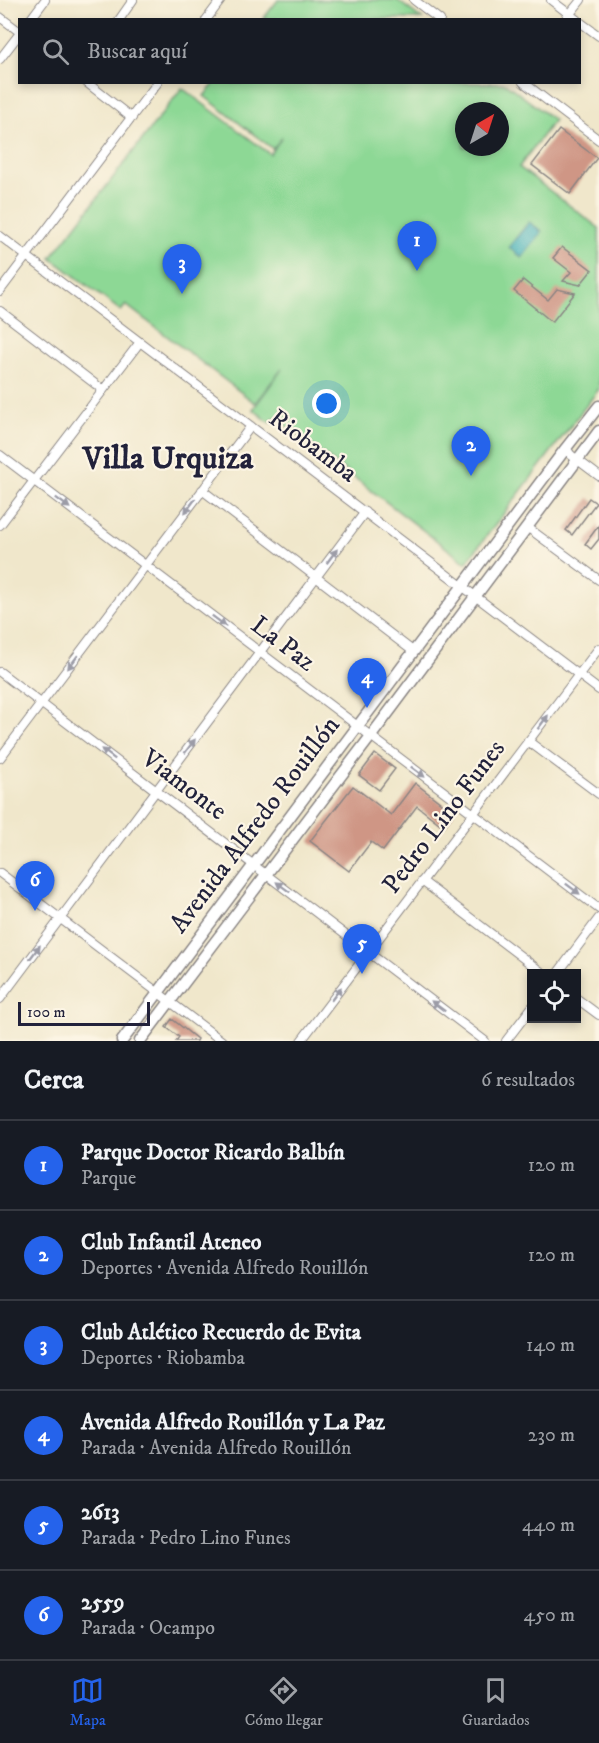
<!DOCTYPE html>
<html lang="es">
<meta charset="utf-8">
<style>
body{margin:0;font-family:"IM FELL DW Pica",serif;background:#20242c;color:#f1f3f6}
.controls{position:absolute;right:18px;bottom:18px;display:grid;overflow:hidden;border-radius:0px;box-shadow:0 3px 9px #0003}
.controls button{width:54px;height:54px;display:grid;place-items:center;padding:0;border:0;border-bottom:2px solid #363941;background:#171b24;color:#f1f3f6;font:30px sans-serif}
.compass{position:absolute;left:455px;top:102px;width:54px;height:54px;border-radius:50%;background:#171b24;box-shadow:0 3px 9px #0003;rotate:39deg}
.scale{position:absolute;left:18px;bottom:15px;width:132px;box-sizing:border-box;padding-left:6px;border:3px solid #22223b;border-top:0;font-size:16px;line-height:21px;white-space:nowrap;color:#22223b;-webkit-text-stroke:4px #fcf5e5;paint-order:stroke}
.you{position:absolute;left:327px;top:404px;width:21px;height:21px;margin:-15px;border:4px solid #fff;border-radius:50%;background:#1a73e8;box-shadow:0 0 0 9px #1a73e833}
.badge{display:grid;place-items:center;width:39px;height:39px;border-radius:50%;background:#2563eb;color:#fff;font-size:20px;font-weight:700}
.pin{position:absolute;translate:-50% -50px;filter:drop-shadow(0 2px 3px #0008)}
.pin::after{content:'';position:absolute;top:32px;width:21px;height:18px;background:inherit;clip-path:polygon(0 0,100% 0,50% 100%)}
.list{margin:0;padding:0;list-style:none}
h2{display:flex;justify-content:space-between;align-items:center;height:78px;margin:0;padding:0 24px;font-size:26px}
h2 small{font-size:20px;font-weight:400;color:#9ea1a6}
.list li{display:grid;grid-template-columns:39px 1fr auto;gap:18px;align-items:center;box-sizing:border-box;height:90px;padding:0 24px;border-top:2px solid #363941}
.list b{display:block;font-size:22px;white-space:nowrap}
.list p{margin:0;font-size:20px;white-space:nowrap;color:#9ea1a6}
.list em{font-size:20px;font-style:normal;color:#9ea1a6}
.icon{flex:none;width:33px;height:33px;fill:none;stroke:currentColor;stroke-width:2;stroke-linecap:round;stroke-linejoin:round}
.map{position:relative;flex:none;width:599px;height:1041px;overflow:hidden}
.search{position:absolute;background:#171b24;box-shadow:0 3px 9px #0003;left:18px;right:18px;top:18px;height:66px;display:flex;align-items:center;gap:15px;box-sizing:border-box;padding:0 21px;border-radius:0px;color:#9ea1a6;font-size:22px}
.sheet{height:618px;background:#171b24}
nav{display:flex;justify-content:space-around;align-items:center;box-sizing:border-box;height:84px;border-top:2px solid #363941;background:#171b24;font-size:16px;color:#9ea1a6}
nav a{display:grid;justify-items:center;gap:3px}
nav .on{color:#2563eb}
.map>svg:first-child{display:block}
.green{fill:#8dd895;stroke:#587d68;stroke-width:1.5;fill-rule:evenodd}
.water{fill:#3fb0b8;stroke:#30697a;stroke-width:1.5}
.building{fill:#cf9685}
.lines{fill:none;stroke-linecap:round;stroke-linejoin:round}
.minor-casing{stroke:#898483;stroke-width:10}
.tertiary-casing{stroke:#898483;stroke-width:13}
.minor{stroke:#fff;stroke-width:8}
.tertiary{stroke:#fff;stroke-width:10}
.oneway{fill:#9c9ca7}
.labels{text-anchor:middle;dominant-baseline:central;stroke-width:4.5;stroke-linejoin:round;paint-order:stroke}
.street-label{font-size:26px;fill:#22223b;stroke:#fcf5e5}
.district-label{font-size:32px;font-weight:bold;fill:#22223b;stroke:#fcf5e5}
</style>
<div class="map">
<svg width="599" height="1041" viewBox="0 0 599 1041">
<rect width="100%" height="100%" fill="#fcf5e5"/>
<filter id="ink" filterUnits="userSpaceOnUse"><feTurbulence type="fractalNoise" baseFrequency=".0167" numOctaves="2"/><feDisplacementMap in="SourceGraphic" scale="12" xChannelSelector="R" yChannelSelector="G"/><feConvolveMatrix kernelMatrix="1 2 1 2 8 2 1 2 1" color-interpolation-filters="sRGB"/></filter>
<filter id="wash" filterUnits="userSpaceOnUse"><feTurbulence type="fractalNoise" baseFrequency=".008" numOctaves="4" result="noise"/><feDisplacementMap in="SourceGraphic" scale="24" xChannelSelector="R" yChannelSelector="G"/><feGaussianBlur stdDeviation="1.35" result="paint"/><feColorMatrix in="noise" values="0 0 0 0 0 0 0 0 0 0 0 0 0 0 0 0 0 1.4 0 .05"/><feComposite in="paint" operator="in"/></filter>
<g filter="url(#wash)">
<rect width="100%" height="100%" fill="#f0e7cb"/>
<path class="green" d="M278 0H397L422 19H263Z
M215 83H505L554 120 519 167 599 228V389L466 563 275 417 270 423 253 409 282 369 255 403 126 305 121 311 51 258 182 88 270 154 282 137 273 149 204 96ZM464 111H500V147H464Z"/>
<path class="water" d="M529 222 542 232 522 258 509 247Z"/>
<g id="blocks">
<path class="building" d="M559 130 597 158 570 194 532 165Z
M562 247 592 270 580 285 563 281 571 272 553 258Z
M523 280 548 300 557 289 575 293 552 322 514 291Z
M589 498 596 503 572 535 566 530Z
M599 525V539L591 549 585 544Z
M375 754 395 769 379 790 359 775Z
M415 783 454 813 444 827 417 806 383 851 371 842 349 871 310 841 353 786 391 815Z
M172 1019 197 1039 196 1041H176L179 1037 166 1027Z"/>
</g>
</g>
<g filter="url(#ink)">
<use href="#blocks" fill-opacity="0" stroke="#898483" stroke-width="1.5"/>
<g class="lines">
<g class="minor-casing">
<path id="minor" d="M414 0 440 20
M551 0 577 20
M0 17 20 32
M30 20 45 0
M119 20 133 0
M206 20 221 0
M565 20 581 0
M580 22 599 36
M0 59 20 33
M86 82 132 118
M523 82 599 140
M0 236 599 690
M0 291 158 82
M0 311 103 390
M566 448 571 455 599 476
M0 455 599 909
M202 490 414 652
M0 525 140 342
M527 527 599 580
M0 672 485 1041
M528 741 599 794
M0 758 251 426
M0 873 222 1041
M422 881 544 974
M557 974 599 918
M576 998 599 1015
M0 999 365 512
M301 1041 599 648
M506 1041 532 1007"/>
</g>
<g class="tertiary-casing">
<path id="tertiary" d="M122 1041 566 448 599 406
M140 1041 371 736 599 431"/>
</g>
<use href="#minor" class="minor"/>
<use href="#tertiary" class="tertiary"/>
</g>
<defs><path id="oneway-solid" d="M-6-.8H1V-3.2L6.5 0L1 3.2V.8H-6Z" transform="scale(1.5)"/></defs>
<g class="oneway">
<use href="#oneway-solid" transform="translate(63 503) rotate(37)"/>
<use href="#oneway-solid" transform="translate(190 506) rotate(127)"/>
<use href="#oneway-solid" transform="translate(332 556) rotate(-53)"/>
<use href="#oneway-solid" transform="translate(219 621) rotate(37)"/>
<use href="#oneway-solid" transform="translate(73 662) rotate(127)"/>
<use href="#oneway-solid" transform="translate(543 722) rotate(-53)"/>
<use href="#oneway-solid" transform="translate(190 746) rotate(-53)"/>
<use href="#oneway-solid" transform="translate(108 754) rotate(-143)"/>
<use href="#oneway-solid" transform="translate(418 772) rotate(37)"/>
<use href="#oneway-solid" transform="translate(283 887) rotate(-143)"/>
<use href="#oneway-solid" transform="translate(573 889) rotate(37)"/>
<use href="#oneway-solid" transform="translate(35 952) rotate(-53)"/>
<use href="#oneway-solid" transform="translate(336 994) rotate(-53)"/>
<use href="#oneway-solid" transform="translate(438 1006) rotate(-143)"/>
</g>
</g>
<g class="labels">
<g class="street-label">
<text transform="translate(313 446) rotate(37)">Riobamba</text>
<text transform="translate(283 644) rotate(37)">La Paz</text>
<text transform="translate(184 785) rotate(37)">Viamonte</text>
<text transform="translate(444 817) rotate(-53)">Pedro Lino Funes</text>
<text transform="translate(255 825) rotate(-53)">Avenida Alfredo Rouillón</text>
</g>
<g class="district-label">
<text x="168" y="459">Villa Urquiza</text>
</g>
</g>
</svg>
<div class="controls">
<button><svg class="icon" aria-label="locate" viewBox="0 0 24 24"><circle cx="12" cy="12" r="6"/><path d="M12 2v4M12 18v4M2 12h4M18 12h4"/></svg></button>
</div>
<svg class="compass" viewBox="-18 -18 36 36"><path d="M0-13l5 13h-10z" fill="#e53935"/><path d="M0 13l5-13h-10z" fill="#9ea1a6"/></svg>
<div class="scale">100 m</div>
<div class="you"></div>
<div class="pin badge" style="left:417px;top:271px">1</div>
<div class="pin badge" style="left:471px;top:476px">2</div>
<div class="pin badge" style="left:182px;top:294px">3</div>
<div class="pin badge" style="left:367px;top:708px">4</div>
<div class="pin badge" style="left:362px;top:974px">5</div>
<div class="pin badge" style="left:35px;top:911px">6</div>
<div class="search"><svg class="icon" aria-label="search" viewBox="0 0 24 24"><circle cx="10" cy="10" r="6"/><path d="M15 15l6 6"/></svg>Buscar aquí</div>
</div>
<section class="sheet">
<h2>Cerca<small>6 resultados</small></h2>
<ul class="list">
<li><span class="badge">1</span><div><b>Parque Doctor Ricardo Balbín</b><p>Parque</p></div><em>120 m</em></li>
<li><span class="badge">2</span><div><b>Club Infantil Ateneo</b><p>Deportes · Avenida Alfredo Rouillón</p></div><em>120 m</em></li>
<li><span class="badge">3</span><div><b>Club Atlético Recuerdo de Evita</b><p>Deportes · Riobamba</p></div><em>140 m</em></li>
<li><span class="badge">4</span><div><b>Avenida Alfredo Rouillón y La Paz</b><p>Parada · Avenida Alfredo Rouillón</p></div><em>230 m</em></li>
<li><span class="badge">5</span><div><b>2613</b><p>Parada · Pedro Lino Funes</p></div><em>440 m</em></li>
<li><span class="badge">6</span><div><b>2559</b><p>Parada · Ocampo</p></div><em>450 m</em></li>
</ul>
</section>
<nav>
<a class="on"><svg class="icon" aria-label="map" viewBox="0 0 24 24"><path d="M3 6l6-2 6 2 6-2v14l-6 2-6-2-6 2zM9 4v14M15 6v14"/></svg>Mapa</a>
<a><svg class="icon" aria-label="directions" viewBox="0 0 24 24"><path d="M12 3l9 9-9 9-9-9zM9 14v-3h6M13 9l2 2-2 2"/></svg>Cómo llegar</a>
<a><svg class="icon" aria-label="saved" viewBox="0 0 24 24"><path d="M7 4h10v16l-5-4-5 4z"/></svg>Guardados</a>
</nav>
